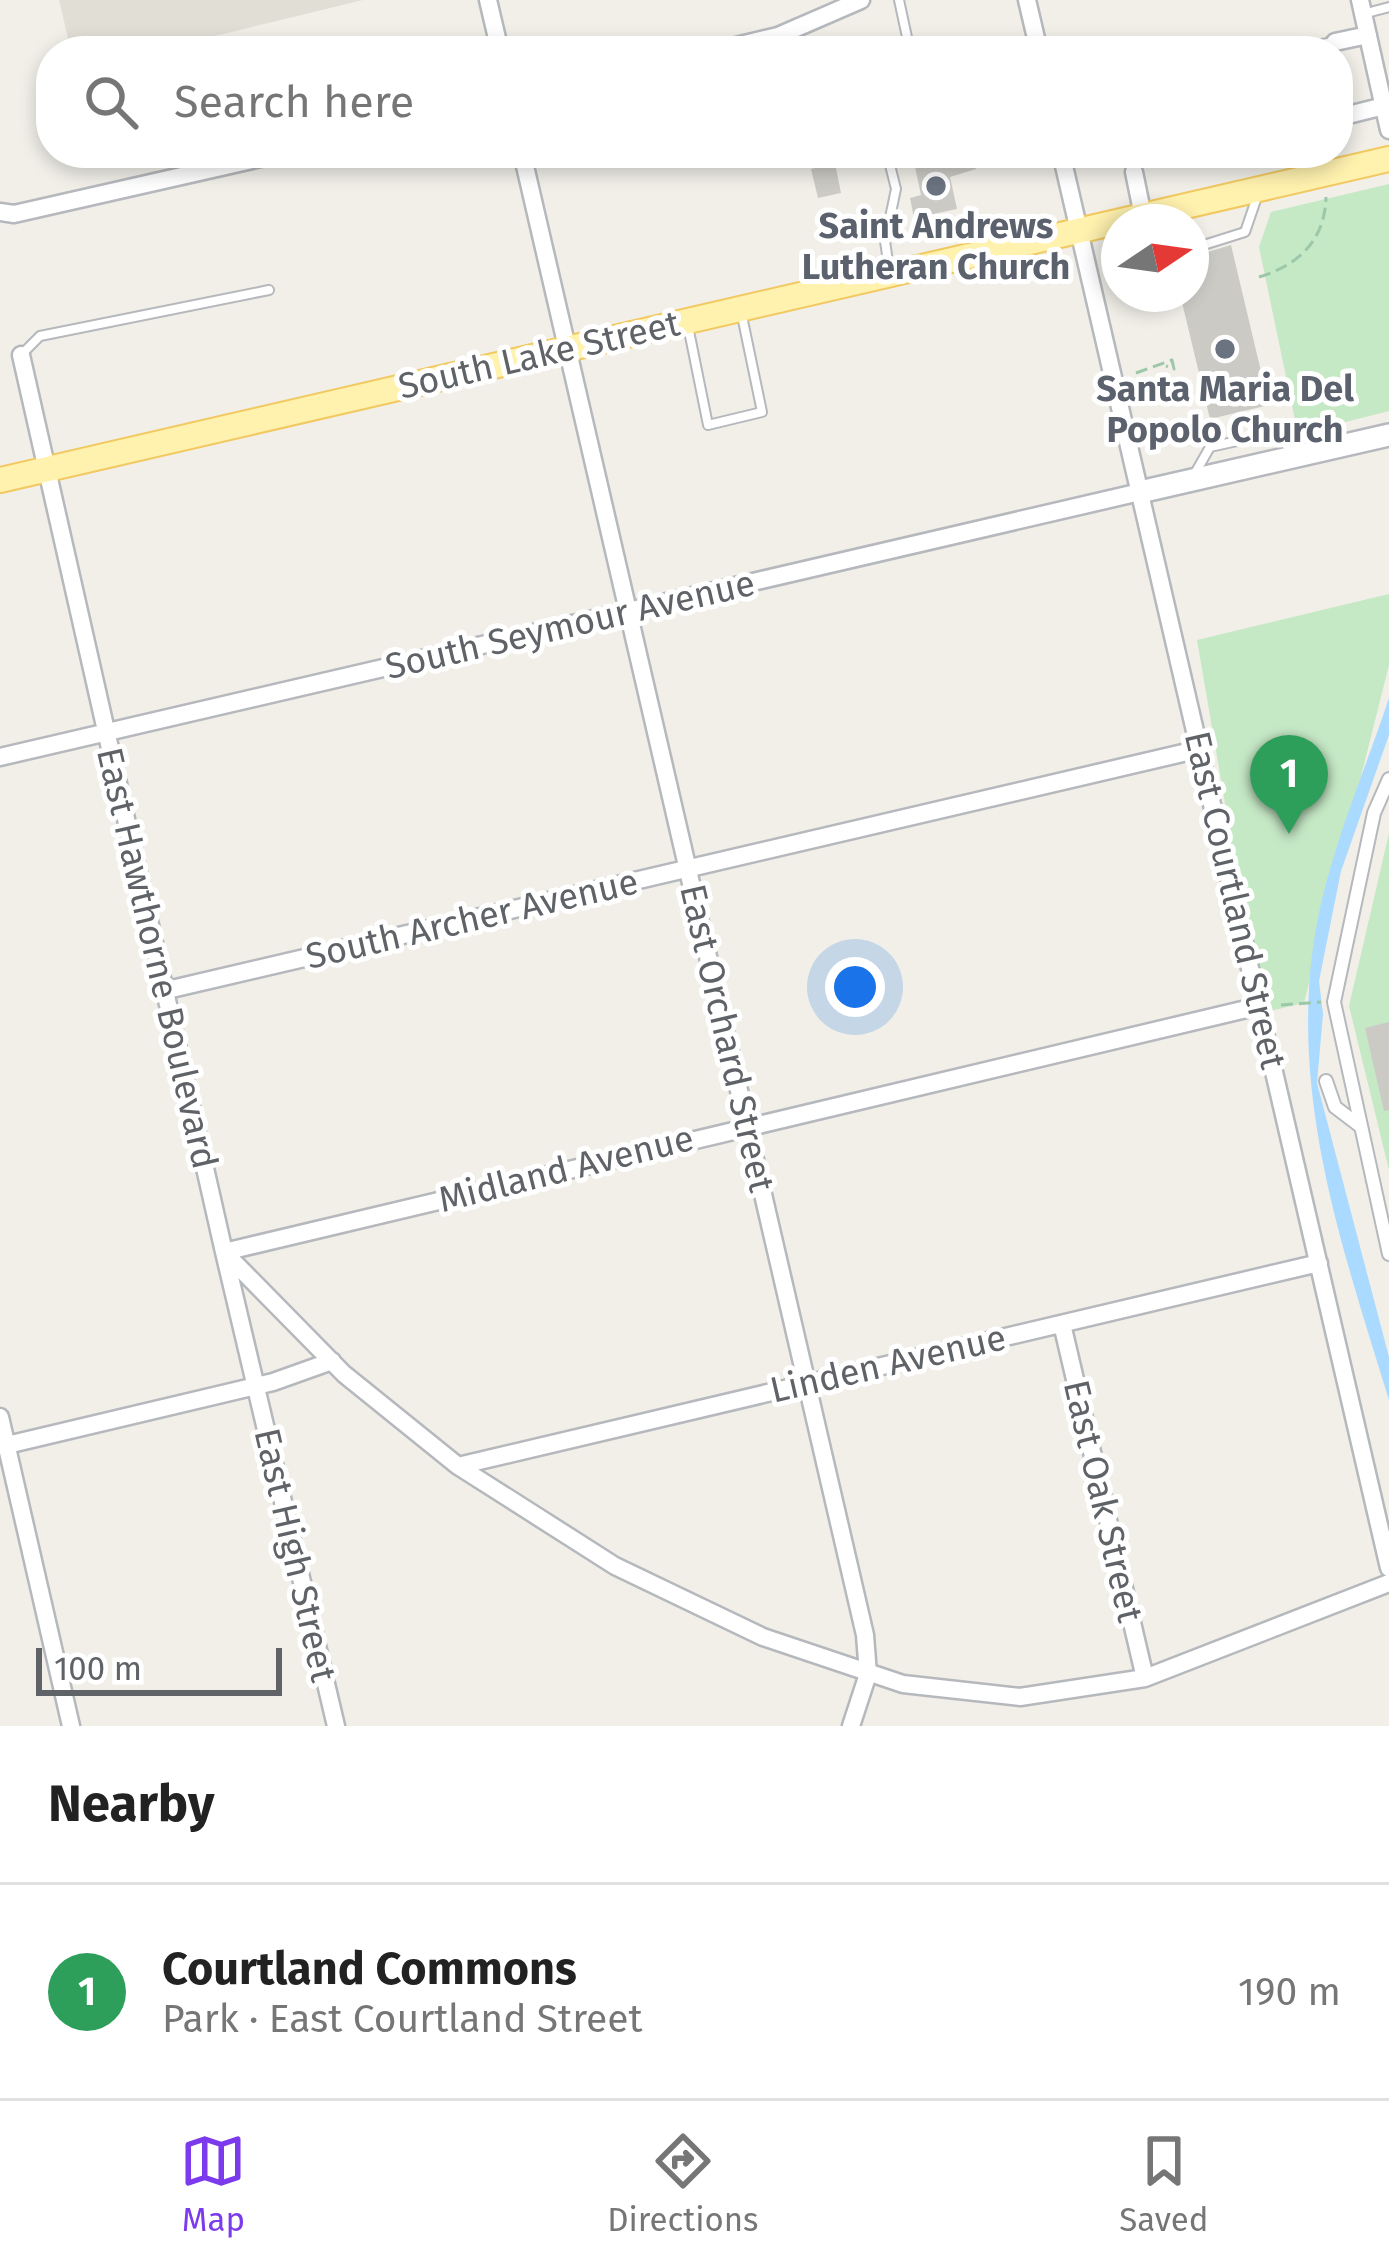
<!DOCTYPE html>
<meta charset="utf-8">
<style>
body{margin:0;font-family:"Fira Sans",sans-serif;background:#f2f2f2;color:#222}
.compass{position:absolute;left:1101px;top:204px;width:108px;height:108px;border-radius:50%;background:#fff;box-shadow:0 6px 18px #0003;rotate:77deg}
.scale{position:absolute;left:36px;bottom:30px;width:246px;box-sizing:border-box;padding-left:12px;border:6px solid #5f6368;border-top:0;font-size:33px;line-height:42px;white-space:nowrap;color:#5f6368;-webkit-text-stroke:9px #fff;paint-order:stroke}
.you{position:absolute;left:855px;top:987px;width:42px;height:42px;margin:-30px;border:9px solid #fff;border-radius:50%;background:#1a73e8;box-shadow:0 0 0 18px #1a73e833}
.badge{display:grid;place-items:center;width:78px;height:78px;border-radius:50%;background:#7c3aed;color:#fff;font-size:39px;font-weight:700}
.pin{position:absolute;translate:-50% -99px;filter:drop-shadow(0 3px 6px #0008)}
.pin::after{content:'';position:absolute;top:63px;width:42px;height:36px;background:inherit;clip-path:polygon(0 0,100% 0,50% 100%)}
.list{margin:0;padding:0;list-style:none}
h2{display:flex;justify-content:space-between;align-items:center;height:156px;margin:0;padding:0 48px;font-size:51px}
h2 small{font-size:39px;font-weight:400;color:#767676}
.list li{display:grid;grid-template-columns:78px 1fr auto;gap:36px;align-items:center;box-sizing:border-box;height:216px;padding:0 48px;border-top:3px solid #e0e0e0}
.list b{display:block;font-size:45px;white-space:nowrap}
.list p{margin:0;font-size:39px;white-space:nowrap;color:#767676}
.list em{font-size:39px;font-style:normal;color:#767676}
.icon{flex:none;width:66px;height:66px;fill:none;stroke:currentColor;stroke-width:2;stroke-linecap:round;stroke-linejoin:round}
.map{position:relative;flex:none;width:1389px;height:1726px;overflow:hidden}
.search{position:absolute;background:#fff;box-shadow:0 6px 18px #0003;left:36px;right:36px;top:36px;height:132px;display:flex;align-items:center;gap:30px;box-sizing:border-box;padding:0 42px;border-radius:48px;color:#767676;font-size:45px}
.sheet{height:372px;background:#fff}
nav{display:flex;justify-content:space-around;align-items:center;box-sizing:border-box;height:168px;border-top:3px solid #e0e0e0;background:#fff;font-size:33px;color:#767676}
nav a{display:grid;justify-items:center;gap:6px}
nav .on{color:#7c3aed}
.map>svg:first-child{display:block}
.education{fill:#e1ded6}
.green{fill:#c5e8c5}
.water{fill:#aadaff}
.building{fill:#cccac5}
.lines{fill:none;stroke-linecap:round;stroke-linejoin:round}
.service-casing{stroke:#b5b8bc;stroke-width:12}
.pedestrian-casing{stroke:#b5b8bc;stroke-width:16}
.minor-casing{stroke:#b5b8bc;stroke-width:21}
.tertiary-casing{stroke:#b5b8bc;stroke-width:26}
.primary-casing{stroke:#f2c960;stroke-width:28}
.path{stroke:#9cc7a9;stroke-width:3;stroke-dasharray:12 6;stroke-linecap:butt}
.service{stroke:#fff;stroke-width:8}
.pedestrian{stroke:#fff;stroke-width:12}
.minor{stroke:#fff;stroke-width:16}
.tertiary{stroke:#fff;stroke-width:21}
.primary{stroke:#fff2af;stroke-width:24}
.worship-dot{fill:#6b7280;stroke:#fff;stroke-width:4.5}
.labels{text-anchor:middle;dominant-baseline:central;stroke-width:10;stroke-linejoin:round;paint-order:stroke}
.worship-label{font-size:36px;font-weight:bold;fill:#5b616d;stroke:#fff}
.street-label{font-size:36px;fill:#5f6368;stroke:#fff}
</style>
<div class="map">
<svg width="1389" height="1726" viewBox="0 0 1389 1726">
<rect width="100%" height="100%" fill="#f1efe8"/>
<path class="education" d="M59 0H363L154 51H71Z"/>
<path class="green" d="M1389 184V411L1298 434 1259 247 1271 212Z
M1389 594V665L1304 1003 1261 1013 1197 640Z
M1389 833V1170L1349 1006Z"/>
<path class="water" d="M1389 698V735L1341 871 1319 981 1323 1014 1317 1083 1389 1357V1400C1336 1228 1277 1060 1327 880 1344 818 1369 758 1389 698Z"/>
<path class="building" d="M912 153H972L976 169 950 177 957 209 914 218 910 198 921 195Z
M835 163 841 193 818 198 811 169Z
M1231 245 1269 405 1210 419 1180 294H1191V257Z
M1389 1022V1110L1384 1111 1365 1028Z"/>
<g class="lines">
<g class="service-casing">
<path id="service" d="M899 0 910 51
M1363 14 1389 7
M1287 51 1333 42
M887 153 896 189 885 241 889 269
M1133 169 1132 164 1178 153
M1191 249 1245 232 1257 197
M688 326 708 425 762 412 741 311
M22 354 40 336 269 290
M1194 475 1210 447 1278 432 1293 455"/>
</g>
<g class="pedestrian-casing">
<path id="pedestrian" d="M1389 779 1374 813 1334 1002 1389 1254
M1326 1081 1335 1107 1360 1126"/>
</g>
<g class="minor-casing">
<path id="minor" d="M488 0 500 51
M1027 0 1039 51
M1360 0 1389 130
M1335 42 1368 35
M715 51 778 36 861 0
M1352 114 1384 106
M522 153 865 1635 868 1674 851 1726
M1061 153 1389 1568
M1134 172 1143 216
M0 212 14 214 283 153
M21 355 224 1252 344 1374 458 1466 615 1566 763 1637 903 1684 1020 1697 1145 1678 1389 1583
M0 757 1140 492
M163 991 1200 749
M1062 1324 1145 1678
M0 1417 71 1726
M7 1445 273 1382 332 1361
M458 1466 1319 1263
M336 1726 224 1252 1259 1006"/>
</g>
<g class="tertiary-casing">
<path id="tertiary" d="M1140 492 1389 435"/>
</g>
<g class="primary-casing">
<path id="primary" d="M0 480 1389 159"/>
</g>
<path class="path" d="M1259 277C1299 265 1325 240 1326 197
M1136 373 1172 360 1174 369 1166 366
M1281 1005 1321 1002"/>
<use href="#service" class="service"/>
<use href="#pedestrian" class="pedestrian"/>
<use href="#minor" class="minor"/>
<use href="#tertiary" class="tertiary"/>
<use href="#primary" class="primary"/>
</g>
<g class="worship-dot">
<circle cx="936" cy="186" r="12"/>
<circle cx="1225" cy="349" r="12"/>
</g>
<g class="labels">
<g class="worship-label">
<text x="936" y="226">Saint Andrews<tspan x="936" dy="41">Lutheran Church</tspan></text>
<text x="1225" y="389">Santa Maria Del<tspan x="1225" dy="41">Popolo Church</tspan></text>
</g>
<g class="street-label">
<text transform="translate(539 355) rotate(-13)">South Lake Street</text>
<text transform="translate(570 625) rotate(-13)">South Seymour Avenue</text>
<text transform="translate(1235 900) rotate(77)">East Courtland Street</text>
<text transform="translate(472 919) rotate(-13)">South Archer Avenue</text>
<text transform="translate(157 958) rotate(77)">East Hawthorne Boulevard</text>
<text transform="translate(727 1038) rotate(77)">East Orchard Street</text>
<text transform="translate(566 1169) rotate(-14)">Midland Avenue</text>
<text transform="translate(888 1364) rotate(-13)">Linden Avenue</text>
<text transform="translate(1103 1501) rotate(77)">East Oak Street</text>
<text transform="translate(295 1555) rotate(77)">East High Street</text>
</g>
</g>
</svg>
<svg class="compass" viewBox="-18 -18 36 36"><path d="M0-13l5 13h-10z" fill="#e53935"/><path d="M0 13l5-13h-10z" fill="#767676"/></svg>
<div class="scale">100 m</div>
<div class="you"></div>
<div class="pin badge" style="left:1289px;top:834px;background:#2e9e5b">1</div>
<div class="search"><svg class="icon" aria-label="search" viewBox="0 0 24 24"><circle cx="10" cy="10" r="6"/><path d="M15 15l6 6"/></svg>Search here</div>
</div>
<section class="sheet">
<h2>Nearby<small></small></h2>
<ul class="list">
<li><span class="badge" style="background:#2e9e5b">1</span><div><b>Courtland Commons</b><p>Park · East Courtland Street</p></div><em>190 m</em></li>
</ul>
</section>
<nav>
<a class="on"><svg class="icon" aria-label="map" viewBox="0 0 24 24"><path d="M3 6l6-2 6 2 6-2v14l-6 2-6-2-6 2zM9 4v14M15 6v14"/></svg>Map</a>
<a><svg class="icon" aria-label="directions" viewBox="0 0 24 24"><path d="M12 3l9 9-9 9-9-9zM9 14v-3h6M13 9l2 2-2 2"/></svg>Directions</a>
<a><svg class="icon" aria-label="saved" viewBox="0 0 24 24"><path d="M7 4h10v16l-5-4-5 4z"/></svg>Saved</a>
</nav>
